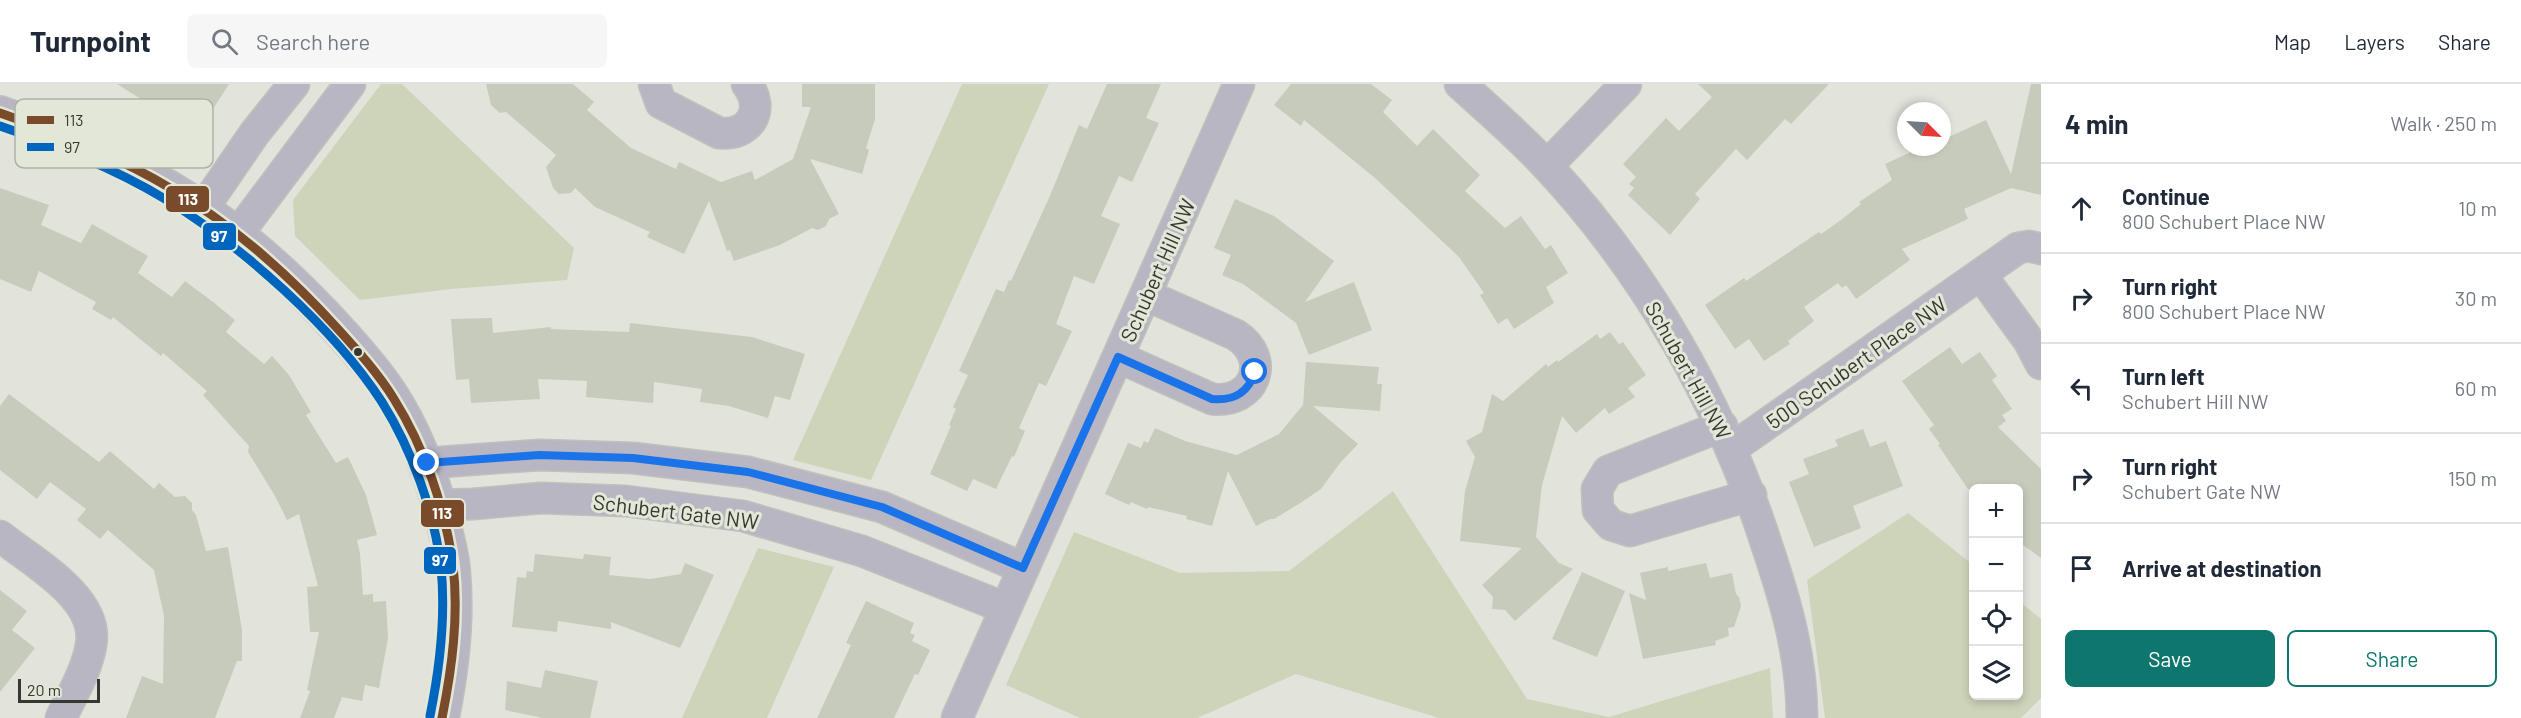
<!DOCTYPE html>
<meta charset="utf-8">
<style>
body{margin:0;font-family:Barlow,sans-serif;background:#f6f6f7;color:#1f2937}
.controls{position:absolute;right:18px;bottom:18px;display:grid;overflow:hidden;border-radius:9px;box-shadow:0 3px 9px #0003}
.controls button{width:54px;height:54px;display:grid;place-items:center;padding:0;border:0;border-bottom:2px solid #e0e1e3;background:#fff;color:#1f2937;font:30px sans-serif}
.compass{position:absolute;left:1897px;top:18px;width:54px;height:54px;border-radius:50%;background:#fff;box-shadow:0 3px 9px #0003;rotate:114deg}
.scale{position:absolute;left:18px;bottom:15px;width:82px;box-sizing:border-box;padding-left:6px;border:3px solid #353731;border-top:0;font-size:16px;line-height:21px;white-space:nowrap;color:#353731;-webkit-text-stroke:4px #e3e7d8;paint-order:stroke}
.stop{position:absolute;width:18px;height:18px;margin:-14px;border:4px solid #1a73e8;border-radius:50%;background:#fff}
.stop.end{background:#1a73e8;border-color:#fff;box-shadow:0 2px 6px #0008}
.list{margin:0;padding:0;list-style:none}
h2{display:flex;justify-content:space-between;align-items:center;height:78px;margin:0;padding:0 24px;font-size:26px}
h2 small{font-size:20px;font-weight:400;color:#747a83}
.list li{display:grid;grid-template-columns:39px 1fr auto;gap:18px;align-items:center;box-sizing:border-box;height:90px;padding:0 24px;border-top:2px solid #e0e1e3}
.list b{display:block;font-size:22px;white-space:nowrap}
.list p{margin:0;font-size:20px;white-space:nowrap;color:#747a83}
.list em{font-size:20px;font-style:normal;color:#747a83}
.actions{display:flex;gap:12px;padding:18px 24px}
.actions a{flex:1;padding:14px 0;border:2px solid #0f766e;border-radius:9px;text-align:center;font-size:21px;color:#0f766e}
.actions .main{background:#0f766e;color:#fff}
.icon{flex:none;width:33px;height:33px;fill:none;stroke:currentColor;stroke-width:2;stroke-linecap:round;stroke-linejoin:round}
.map{position:relative;flex:none;width:2041px;height:634px;overflow:hidden}
header{display:flex;align-items:center;gap:36px;box-sizing:border-box;height:84px;padding:0 30px;background:#fff;border-bottom:2px solid #e0e1e3}
header strong{font-size:28px}
nav{display:flex;gap:33px;margin-inline-start:auto;font-size:21px}
.search{width:420px;height:54px;background:#f6f6f7;display:flex;align-items:center;gap:15px;box-sizing:border-box;padding:0 21px;border-radius:9px;color:#747a83;font-size:22px}
main{display:flex}
aside{flex:1;background:#fff}
.map>svg:first-child{display:block}
.green{fill:#cdd4ba}
.building{fill:#c7cbbb}
.lines{fill:none;stroke-linecap:round;stroke-linejoin:round}
.minor-casing{stroke:#bfc1bb;stroke-width:33}
.tertiary-casing{stroke:#bfc1bb;stroke-width:36}
.minor{stroke:#b7b6c2;stroke-width:30}
.tertiary{stroke:#b7b6c2;stroke-width:33}
.bus-1-casing{stroke:#e3e7d8;stroke-width:14}
.bus-2-casing{stroke:#e3e7d8;stroke-width:14}
.bus-1{stroke:#7a4b2a;stroke-width:9}
.bus-2{stroke:#0065bd;stroke-width:9}
.route{stroke:#1a73e8;stroke-width:8}
.bus-dot{fill:#353731;stroke:#e3e7d8;stroke-width:2}
.labels{text-anchor:middle;dominant-baseline:central;stroke-width:6;stroke-linejoin:round;paint-order:stroke}
.street-label{font-size:21px;fill:#353731;stroke:#e3e7d8}
.key{fill:#e3e7d8;stroke:#afb2a6;stroke-width:1.5}
.key-label{font-size:16px;fill:#353731}
.line-badge{stroke:#e3e7d8;stroke-width:2}
.badge-label{font-size:16px;text-anchor:middle;font-weight:bold;fill:#fff}
</style>
<header>
<strong>Turnpoint</strong>
<div class="search"><svg class="icon" aria-label="search" viewBox="0 0 24 24"><circle cx="10" cy="10" r="6"/><path d="M15 15l6 6"/></svg>Search here</div>
<nav><a>Map</a><a>Layers</a><a>Share</a></nav>
</header>
<main>
<div class="map">
<svg width="2041" height="634" viewBox="0 0 2041 634">
<rect width="100%" height="100%" fill="#e2e4dc"/>
<path class="green" d="M381 0H402L574 164 567 196 451 205 360 216 295 152 293 116Z
M962 0H1049L871 396 793 376Z
M1393 407 1527 615 1609 633 1770 584 1773 634H1439L1296 590 1197 634H1080L1006 601 1074 448 1180 489 1289 487Z
M1908 429 1973 481 1974 612H2018L2019 517 2041 535V614L2021 634H1825L1807 496Z
M758 464 834 483 767 634H682Z"/>
<path class="building" d="M117 0H229L204 39 183 26 178 33 168 27 166 31Z
M486 0H573L594 18 587 26 631 64 676 85 679 78 721 98 752 87 755 96 793 75 811 23H802V0H875V35L866 64 869 66 862 90 810 75 839 130 829 135 826 142 818 146 812 144 780 161 734 177 730 166 727 167 709 117 684 170 647 153 650 148 595 123 575 104 571 109 559 110 553 104 546 83 556 71 506 28 500 29 491 21Z
M1107 0H1161L1146 34 1159 39 1132 98 1119 92 1101 132 1120 140 1094 200 1074 192 1056 240 1072 247 1046 302 1039 299 1019 344 1025 347 1014 373 1012 372 996 405 973 395 967 407 930 390 951 342 949 341 956 325 953 323 968 291 959 287 996 205 1004 208 1009 196 1011 197 1049 114 1079 41 1087 45Z
M1291 0H1371L1392 16 1383 28 1417 62 1433 45 1480 91 1465 107 1505 144 1521 132 1545 165 1551 161 1568 189 1546 203 1554 219 1514 245 1507 234 1498 240 1480 211 1484 209 1459 173 1375 94 1304 36 1301 42 1274 21Z
M1698 0H1829L1791 40 1785 35 1747 76 1736 65 1695 110 1700 115 1670 151 1628 111 1634 104 1629 100 1636 93 1623 80 1666 34 1679 47 1712 13Z
M2031 0H2041V111L2011 104 1964 125 1968 135 1902 165 1910 176 1856 215 1846 201 1842 204 1838 199 1804 223 1814 237 1788 257 1790 260 1764 277 1749 255 1735 265 1705 221 1744 194 1746 197 1819 148 1821 150 1841 136 1861 120 1859 118 1892 96 1885 80 1922 63H1942V56L1986 36 2011 90Z
M0 104 49 121 41 141 81 159 92 140 148 172 138 189 172 213 185 197 213 218 235 236 226 248 264 280 272 272 289 291 311 328 306 331 336 379 348 373 366 411 377 451 357 456 360 470 363 511 373 510V518L386 517 388 554 379 604 365 601 362 617 342 613 334 634H300L310 607 307 606 319 548H310L307 503 318 502 299 430 287 436 275 412 248 368 249 362 203 311 207 307 163 269 161 272 113 233 111 236 92 225 96 218 39 187 31 208 0 195Z
M1235 115 1274 132 1334 177 1305 218 1354 198 1372 246 1309 271 1296 239 1243 200 1222 191 1231 171 1214 164Z
M492 234 493 249 551 243V245L629 248 630 239 752 253 805 270 790 316 775 312 768 334 729 322 700 318 702 305 654 298 653 319 586 313 587 297 538 295 540 315 471 319 469 295 456 296 451 235Z
M1610 248 1619 260 1623 258 1646 291 1628 304 1635 313 1609 330 1605 324 1576 349 1562 332 1542 401 1536 453 1559 479 1573 485 1515 537 1505 526 1492 525 1493 513 1482 501 1522 464 1460 457 1465 407 1475 373 1466 357 1482 348 1492 310 1503 317 1546 280 1548 283 1557 276 1558 278 1597 250 1600 255Z
M1950 263 1962 280 1980 268 1997 292 1992 296 2012 325 2002 331 2006 337 1998 343 2041 385V474L2019 458V405H1968L1938 361 1940 360 1929 345 1934 341 1902 297Z
M1306 278 1379 283 1377 300H1382L1380 327 1313 322 1358 360 1340 379 1321 405 1302 418 1274 435H1270L1256 442 1228 387 1212 442 1186 435 1187 432 1148 423 1147 425 1131 418 1129 421 1105 410 1128 359 1141 364 1144 357 1148 359 1155 344 1185 357 1237 371 1279 350 1303 321Z
M9 310 99 378 110 367 154 405 159 399 175 413 185 412 192 419V426L196 431 206 467 228 463 242 546V577H237L215 634H126L142 592 163 600 164 532 154 486 108 446 100 455 77 436 86 425 50 398 37 415 0 386V322Z
M1863 345 1870 363 1886 357 1903 402 1853 422 1861 444 1814 463 1789 398 1809 390 1803 375 1838 362 1835 356Z
M535 470 583 475 584 470 611 473 609 491 650 495 681 490 685 479 714 491 680 564 611 538V545L558 537 557 548 512 543 517 493 526 494 527 487 533 488Z
M1706 479 1710 494 1732 489 1736 510 1739 513 1741 522 1734 543 1728 544 1729 552 1715 557 1716 561 1643 575 1629 509 1646 516 1640 489 1668 483V487Z
M1582 488 1625 507 1597 573 1552 555Z
M0 506 27 527 12 546 35 564 0 608Z
M866 517 914 539 910 549 915 551 912 557 930 566 918 591 915 590 894 634H817L851 561 846 559Z
M545 586 598 597 590 634H543L505 626 507 597 541 604Z"/>
<g class="lines">
<g class="minor-casing">
<path id="minor" d="M654 0 661 19 719 49C750 52 766 26 747 0
M1460 0C1489 26 1519 52 1546 81 1647 189 1722 321 1767 462 1786 518 1802 574 1802 634
M1547 82 1626 0
M202 126 254 50 294 0
M237 151 350 0
M1981 191 2029 257 2041 280
M1118 273 1212 315C1255 320 1272 275 1236 251L1146 211
M1722 342 1608 387 1597 405 1598 426 1611 441 1630 447 1751 411
M1731 365 2018 164 2029 162 2041 165
M427 379 539 371 633 374 748 388 882 423 1023 484
M439 421 473 420 541 414 626 417 743 432 862 467 1005 524
M0 452C31 477 100 514 91 561 87 586 72 611 61 634
M957 634 1239 0"/>
</g>
<g class="tertiary-casing">
<path id="tertiary" d="M0 29C59 49 116 73 170 104 236 143 295 197 346 254 365 276 384 297 398 322 421 361 435 402 445 445 448 458 452 472 453 485 458 535 452 585 442 634"/>
</g>
<use href="#minor" class="minor"/>
<use href="#tertiary" class="tertiary"/>
<g class="bus-1-casing">
<path id="bus-1" d="M0 29C58 49 117 72 170 104 233 141 288 190 337 244 357 266 378 289 394 315 424 363 445 423 453 481 459 532 452 584 442 634"/>
</g>
<g class="bus-2-casing">
<path id="bus-2" d="M0 42C57 62 114 84 165 115 241 161 334 244 382 318 412 366 434 427 441 483 446 533 440 583 430 632"/>
</g>
<use href="#bus-1" class="bus-1"/>
<use href="#bus-2" class="bus-2"/>
</g>
<g class="lines">
<path class="route" d="M427 379 539 371 633 374 748 388 882 423 1023 484 1118 273 1212 315C1234 317 1248 309 1255 288"/>
</g>
<circle class="bus-dot" cx="358" cy="268" r="5"/>
<g class="labels">
<g class="street-label">
<text transform="translate(1157 186) rotate(-66)">Schubert Hill NW</text>
<text transform="translate(1856 278) rotate(-35)">500 Schubert Place NW</text>
<text transform="translate(1689 286) rotate(61)">Schubert Hill NW</text>
<text transform="translate(676 427) rotate(7)">Schubert Gate NW</text>
</g>
</g>
<rect x="15" y="15" width="198" height="69" rx="9" class="key"/>
<rect x="27" y="32" width="27" height="8" fill="#7a4b2a"/>
<rect x="27" y="59" width="27" height="8" fill="#0065bd"/>
<g class="key-label">
<text x="64" y="42">113</text>
<text x="64" y="69">97</text>
</g>
<g class="line-badge">
<rect x="165" y="101" width="45" height="28" rx="6" fill="#7a4b2a"/>
<rect x="202" y="138" width="35" height="29" rx="6" fill="#0065bd"/>
<rect x="420" y="415" width="45" height="29" rx="6" fill="#7a4b2a"/>
<rect x="423" y="462" width="34" height="29" rx="6" fill="#0065bd"/>
</g>
<g class="badge-label">
<text x="188" y="121">113</text>
<text x="219" y="158">97</text>
<text x="442" y="435">113</text>
<text x="440" y="482">97</text>
</g>
</svg>
<div class="controls">
<button>+</button>
<button>−</button>
<button><svg class="icon" aria-label="locate" viewBox="0 0 24 24"><circle cx="12" cy="12" r="6"/><path d="M12 2v4M12 18v4M2 12h4M18 12h4"/></svg></button>
<button><svg class="icon" aria-label="layers" viewBox="0 0 24 24"><path d="M12 4l9 5-9 5-9-5zM3 14l9 5 9-5"/></svg></button>
</div>
<svg class="compass" viewBox="-18 -18 36 36"><path d="M0-13l5 13h-10z" fill="#e53935"/><path d="M0 13l5-13h-10z" fill="#747a83"/></svg>
<div class="scale">20 m</div>
<div class="stop" style="left:1255px;top:288px"></div>
<div class="stop end" style="left:427px;top:379px"></div>
</div>
<aside>
<h2>4 min<small>Walk · 250 m</small></h2>
<ul class="list">
<li><svg class="icon" aria-label="ahead" viewBox="0 0 24 24"><path d="M12 20V5M6 11l6-6 6 6"/></svg><div><b>Continue</b><p>800 Schubert Place NW</p></div><em>10 m</em></li>
<li><svg class="icon" aria-label="right" viewBox="0 0 24 24"><path d="M7 20v-9h11M14 6l5 5-5 5"/></svg><div><b>Turn right</b><p>800 Schubert Place NW</p></div><em>30 m</em></li>
<li><svg class="icon" aria-label="left" viewBox="0 0 24 24"><path d="M17 20v-9H6M10 6l-5 5 5 5"/></svg><div><b>Turn left</b><p>Schubert Hill NW</p></div><em>60 m</em></li>
<li><svg class="icon" aria-label="right" viewBox="0 0 24 24"><path d="M7 20v-9h11M14 6l5 5-5 5"/></svg><div><b>Turn right</b><p>Schubert Gate NW</p></div><em>150 m</em></li>
<li><svg class="icon" aria-label="arrive" viewBox="0 0 24 24"><path d="M6 21V4h12l-3 4 3 4H6"/></svg><div><b>Arrive at destination</b></div></li>
</ul>
<div class="actions"><a class="main">Save</a><a>Share</a></div>
</aside>
</main>
